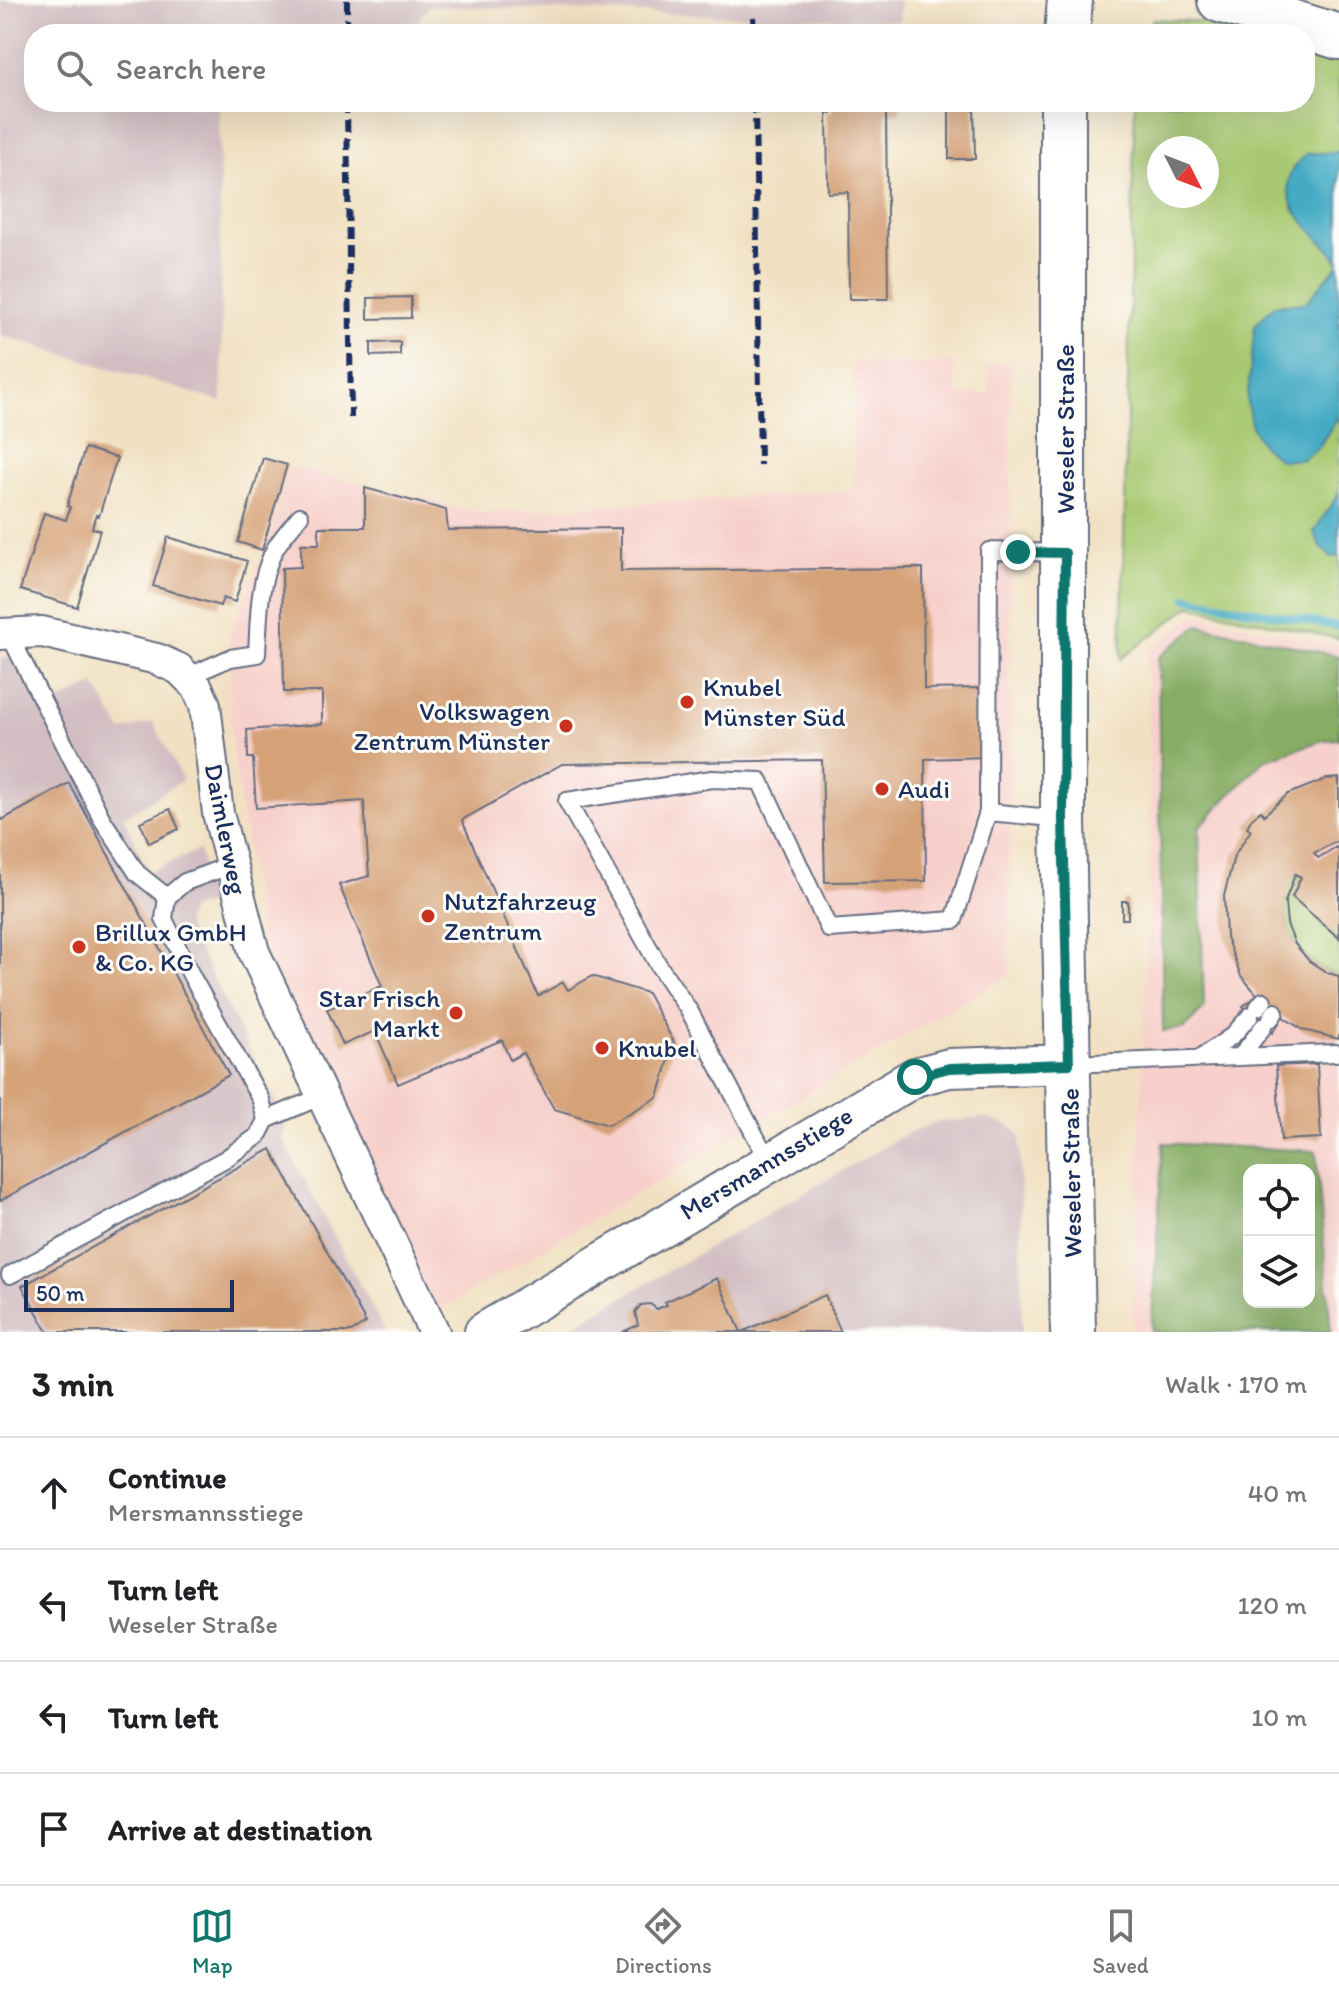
<!DOCTYPE html>
<meta charset="utf-8">
<style>
body{margin:0;font-family:Itim,sans-serif;background:#f2f2f2;color:#202124}
.controls{position:absolute;right:24px;bottom:24px;display:grid;overflow:hidden;border-radius:16px;box-shadow:0 8px 32px #0002}
.controls button{width:72px;height:72px;display:grid;place-items:center;padding:0;border:0;border-bottom:2px solid #e0e0e0;background:#fff;color:#202124;font:40px sans-serif}
.compass{position:absolute;left:1147px;top:136px;width:72px;height:72px;border-radius:50%;background:#fff;box-shadow:0 8px 32px #0002;rotate:132deg}
.scale{position:absolute;left:24px;bottom:20px;width:210px;box-sizing:border-box;padding-left:8px;border:4px solid #1b2f5e;border-top:0;font-size:22px;line-height:28px;white-space:nowrap;color:#1b2f5e;-webkit-text-stroke:6px #fdfcf7;paint-order:stroke}
.stop{position:absolute;width:24px;height:24px;margin:-18px;border:6px solid #0f766e;border-radius:50%;background:#fff}
.stop.end{background:#0f766e;border-color:#fff;box-shadow:0 2px 8px #0008}
.list{margin:0;padding:0;list-style:none}
h2{display:flex;justify-content:space-between;align-items:center;height:104px;margin:0;padding:0 32px;font-size:34px}
h2 small{font-size:26px;font-weight:400;color:#757577}
.list li{display:grid;grid-template-columns:52px 1fr auto;gap:24px;align-items:center;box-sizing:border-box;height:112px;padding:0 32px;border-top:2px solid #e0e0e0}
.list b{display:block;font-size:30px;white-space:nowrap}
.list p{margin:0;font-size:26px;white-space:nowrap;color:#757577}
.list em{font-size:26px;font-style:normal;color:#757577}
.icon{flex:none;width:44px;height:44px;fill:none;stroke:currentColor;stroke-width:2;stroke-linecap:round;stroke-linejoin:round}
.map{position:relative;flex:none;width:1339px;height:1332px;overflow:hidden}
.search{position:absolute;background:#fff;box-shadow:0 8px 32px #0002;left:24px;right:24px;top:24px;height:88px;display:flex;align-items:center;gap:20px;box-sizing:border-box;padding:0 28px;border-radius:32px;color:#757577;font-size:30px}
.sheet{height:552px;background:#fff}
nav{display:flex;justify-content:space-around;align-items:center;box-sizing:border-box;height:112px;border-top:2px solid #e0e0e0;background:#fff;font-size:22px;color:#757577}
nav a{display:grid;justify-items:center;gap:4px}
nav .on{color:#0f766e}
.map>svg:first-child{display:block}
.built{fill:#f7d0cb}
.industrial{fill:#d2bec2}
.green{fill:#a8c971;stroke:#627c68;stroke-width:2;fill-rule:evenodd}
.forest{fill:#86ad63;stroke:#506e60;stroke-width:2;fill-rule:evenodd}
.water{fill:#44abc4;stroke:#306d91;stroke-width:2}
.lines{fill:none;stroke-linecap:round;stroke-linejoin:round}
.stream{stroke:#44abc4;stroke-width:8}
.building{fill:#d5a278}
.service-casing{stroke:#666d81;stroke-width:20}
.minor-casing{stroke:#666d81;stroke-width:34}
.tertiary-casing{stroke:#666d81;stroke-width:42}
.secondary-casing{stroke:#666d81;stroke-width:48}
.service{stroke:#fff;stroke-width:16}
.minor{stroke:#fff;stroke-width:30}
.tertiary{stroke:#fff;stroke-width:38}
.secondary{stroke:#fff;stroke-width:44}
.rail{stroke:#1b2f5e;stroke-width:6;stroke-dasharray:12 6;stroke-linecap:butt}
.route{stroke:#0f766e;stroke-width:10}
.poi-dot{fill:#c8321e;stroke:#fdfcf7;stroke-width:3}
.labels{text-anchor:middle;dominant-baseline:central;stroke-width:6;stroke-linejoin:round;paint-order:stroke}
.street-label{font-size:26px;fill:#1b2f5e;stroke:#fdfcf7}
.poi-label{font-size:26px;fill:#1b2f5e;stroke:#fdfcf7;text-anchor:start}
</style>
<div class="map">
<svg width="1339" height="1332" viewBox="0 0 1339 1332">
<rect width="100%" height="100%" fill="#fdfcf7"/>
<filter id="ink" filterUnits="userSpaceOnUse"><feTurbulence type="fractalNoise" baseFrequency=".0125" numOctaves="2"/><feDisplacementMap in="SourceGraphic" scale="16" xChannelSelector="R" yChannelSelector="G"/><feConvolveMatrix kernelMatrix="1 2 1 2 8 2 1 2 1" color-interpolation-filters="sRGB"/></filter>
<filter id="wash" filterUnits="userSpaceOnUse"><feTurbulence type="fractalNoise" baseFrequency=".006" numOctaves="4" result="noise"/><feDisplacementMap in="SourceGraphic" scale="32" xChannelSelector="R" yChannelSelector="G"/><feGaussianBlur stdDeviation="1.8" result="paint"/><feColorMatrix in="noise" values="0 0 0 0 0 0 0 0 0 0 0 0 0 0 0 0 0 1.4 0 .05"/><feComposite in="paint" operator="in"/></filter>
<g filter="url(#wash)">
<rect width="100%" height="100%" fill="#f1e1c2"/>
<path class="built" d="M853 363H954L956 394H989V363L1011 365 1009 975 434 1313 260 940 231 738 230 632 264 552 289 466 479 513 854 491Z
M1194 614 1339 646V1332H1331L1316 1151 1163 1143 1151 1332H1132L1151 836 1147 653Z"/>
<path class="industrial" d="M0 0H900L899 21 429 6 415 25 219 29V34H34V102H219L222 402 0 335Z
M32 656 50 705 95 685 122 731 153 722 183 780 124 817 148 872 199 850 213 903 191 909 185 923 287 1124 282 1138 385 1332H0V658Z
M984 1118 1009 1125 1020 1135 1022 1332H562L908 1133 936 1122Z"/>
<path class="green" d="M1153 19 1223 23 1261 34H1147Z
M1305 47 1339 58V152L1306 154 1293 209 1331 250 1339 264 1306 303 1275 305 1318 448 1339 415V493L1314 532 1330 557 1339 556V639L1190 606 1121 659 1135 102H1305ZM1159 148H1207V196H1159Z
M1295 874 1301 877 1294 896 1339 938V976C1296 964 1270 914 1295 874Z"/>
<path class="forest" d="M1198 625 1339 656V739L1323 740 1264 760 1199 827 1204 1008 1185 1028 1163 1031 1158 658Z
M1163 1143 1316 1151 1331 1332H1151ZM1249 1170H1309V1302H1249Z"/>
<path class="water" d="M1339 152V260C1320 237 1273 203 1293 169 1296 164 1302 159 1306 154Z
M1339 264V415L1318 448 1301 460H1280L1264 447 1252 428 1247 402 1255 325 1275 305 1306 303Z
M1339 493V556L1331 557 1320 546 1314 532Z"/>
<g class="lines">
<path class="stream" d="M1187 598 1339 627"/>
</g>
<g id="blocks">
<path class="building" d="M832 102H900V113H886L888 299H849L848 192 828 193 827 112 832 113Z
M949 102H974L975 159H949Z
M411 297V318L368 319V298Z
M400 342V355L371 356V343Z
M85 448 117 458 99 516 96 515 92 528 100 530 77 607 20 590 44 513 66 520 70 507 67 506Z
M263 458 287 465 262 550 238 542Z
M365 488 446 510 448 530 621 528V571L923 568 924 689 986 688 987 757 925 759 926 881 825 882 822 760 562 764 462 820 538 996 563 982 568 990 592 976 647 993 674 1042 658 1097 608 1125 554 1109 523 1053 510 1060 502 1040 398 1084 375 1031 343 1045 327 1009 382 986 339 885 369 876 364 801 256 808 253 758H248V755L247 730 322 724V692H284L282 568 301 567V544H319V527H365Z
M168 537 247 561 235 602 223 598 220 606 153 586Z
M1339 778V840L1314 853 1318 858 1336 847 1339 850V938L1292 897 1301 877 1295 874 1285 902 1287 924 1295 944 1309 961 1328 973 1339 976V1039L1303 1030 1268 1007 1241 976 1226 937 1224 896 1234 856 1251 830 1247 827 1252 818 1261 811 1264 815 1288 794 1326 779Z
M69 783 229 1075 0 1201V816L2 820Z
M170 809 179 829 149 843 140 822Z
M1122 901H1128V919H1122Z
M1252 1000 1263 1013 1279 1023 1272 1033 1255 1022 1243 1006Z
M1317 1064 1321 1138 1281 1140 1276 1066Z
M271 1149 366 1323 351 1332H48L22 1286Z
M717 1278 741 1332H623L638 1325 635 1312 641 1305 650 1304 657 1309 667 1305 665 1302Z
M825 1295 841 1332H742Z"/>
</g>
</g>
<g filter="url(#ink)">
<use href="#blocks" fill-opacity="0" stroke="#666d81" stroke-width="2"/>
<g class="lines">
<g class="service-casing">
<path id="service" d="M9 634 102 819 137 873 167 897
M187 677 230 658 257 654C259 618 258 579 276 547 283 536 292 526 300 516
M988 812 1062 819
M1258 1007 1263 1001
M1271 1018 1275 1012
M1240 1057 1263 1027
M1200 1058 1232 1036 1250 1016
M1070 1064 1336 1053
M266 1120 322 1096
M769 1162 690 1012 659 966 567 801 712 779 760 781 829 929 954 920 988 812 989 551 1060 553
M10 1275 225 1159 258 1136 266 1120 261 1100 192 977 164 919 167 897 185 882 231 865"/>
</g>
<g class="minor-casing">
<path id="minor" d="M0 634 42 632 157 659 179 669 197 687 205 705 218 813 254 952 434 1332"/>
</g>
<g class="tertiary-casing">
<path id="tertiary" d="M484 1332 915 1077 949 1068 1069 1064"/>
</g>
<g class="secondary-casing">
<path id="secondary" d="M1220 0 1339 37
M1067 34 1070 0
M1063 102V819L1073 1332"/>
</g>
<use href="#service" class="service"/>
<use href="#minor" class="minor"/>
<use href="#tertiary" class="tertiary"/>
<use href="#secondary" class="secondary"/>
<path class="rail" d="M347 0V34
M753 17 754 34
M347 102 351 418
M755 102 760 465"/>
</g>
</g>
<g class="lines" filter="url(#ink)">
<path class="route" d="M915 1077 949 1068 1069 1064 1063 819 1065 553 1018 552"/>
</g>
<g class="poi-dot">
<circle cx="687" cy="702" r="8"/>
<circle cx="566" cy="726" r="8"/>
<circle cx="882" cy="789" r="8"/>
<circle cx="428" cy="916" r="8"/>
<circle cx="79" cy="947" r="8"/>
<circle cx="456" cy="1013" r="8"/>
<circle cx="602" cy="1048" r="8"/>
</g>
<g class="labels">
<g class="street-label">
<text transform="translate(1065 429) rotate(-90)">Weseler Straße</text>
<text transform="translate(226 829) rotate(79)">Daimlerweg</text>
<text transform="translate(766 1163) rotate(-31)">Mersmannsstiege</text>
<text transform="translate(1071 1173) rotate(-91)">Weseler Straße</text>
</g>
<g class="poi-label">
<text x="703" y="687">Knubel<tspan x="703" dy="30">Münster Süd</tspan></text>
<text x="550" y="711" text-anchor="end">Volkswagen<tspan x="550" dy="30">Zentrum Münster</tspan></text>
<text x="898" y="789">Audi</text>
<text x="444" y="901">Nutzfahrzeug<tspan x="444" dy="30">Zentrum</tspan></text>
<text x="95" y="932">Brillux GmbH<tspan x="95" dy="30">&amp; Co. KG</tspan></text>
<text x="440" y="998" text-anchor="end">Star Frisch<tspan x="440" dy="30">Markt</tspan></text>
<text x="618" y="1048">Knubel</text>
</g>
</g>
</svg>
<div class="controls">
<button><svg class="icon" aria-label="locate" viewBox="0 0 24 24"><circle cx="12" cy="12" r="6"/><path d="M12 2v4M12 18v4M2 12h4M18 12h4"/></svg></button>
<button><svg class="icon" aria-label="layers" viewBox="0 0 24 24"><path d="M12 4l9 5-9 5-9-5zM3 14l9 5 9-5"/></svg></button>
</div>
<svg class="compass" viewBox="-18 -18 36 36"><path d="M0-13l5 13h-10z" fill="#e53935"/><path d="M0 13l5-13h-10z" fill="#757577"/></svg>
<div class="scale">50 m</div>
<div class="stop" style="left:915px;top:1077px"></div>
<div class="stop end" style="left:1018px;top:552px"></div>
<div class="search"><svg class="icon" aria-label="search" viewBox="0 0 24 24"><circle cx="10" cy="10" r="6"/><path d="M15 15l6 6"/></svg>Search here</div>
</div>
<section class="sheet">
<h2>3 min<small>Walk · 170 m</small></h2>
<ul class="list">
<li><svg class="icon" aria-label="ahead" viewBox="0 0 24 24"><path d="M12 20V5M6 11l6-6 6 6"/></svg><div><b>Continue</b><p>Mersmannsstiege</p></div><em>40 m</em></li>
<li><svg class="icon" aria-label="left" viewBox="0 0 24 24"><path d="M17 20v-9H6M10 6l-5 5 5 5"/></svg><div><b>Turn left</b><p>Weseler Straße</p></div><em>120 m</em></li>
<li><svg class="icon" aria-label="left" viewBox="0 0 24 24"><path d="M17 20v-9H6M10 6l-5 5 5 5"/></svg><div><b>Turn left</b></div><em>10 m</em></li>
<li><svg class="icon" aria-label="arrive" viewBox="0 0 24 24"><path d="M6 21V4h12l-3 4 3 4H6"/></svg><div><b>Arrive at destination</b></div></li>
</ul>
</section>
<nav>
<a class="on"><svg class="icon" aria-label="map" viewBox="0 0 24 24"><path d="M3 6l6-2 6 2 6-2v14l-6 2-6-2-6 2zM9 4v14M15 6v14"/></svg>Map</a>
<a><svg class="icon" aria-label="directions" viewBox="0 0 24 24"><path d="M12 3l9 9-9 9-9-9zM9 14v-3h6M13 9l2 2-2 2"/></svg>Directions</a>
<a><svg class="icon" aria-label="saved" viewBox="0 0 24 24"><path d="M7 4h10v16l-5-4-5 4z"/></svg>Saved</a>
</nav>
